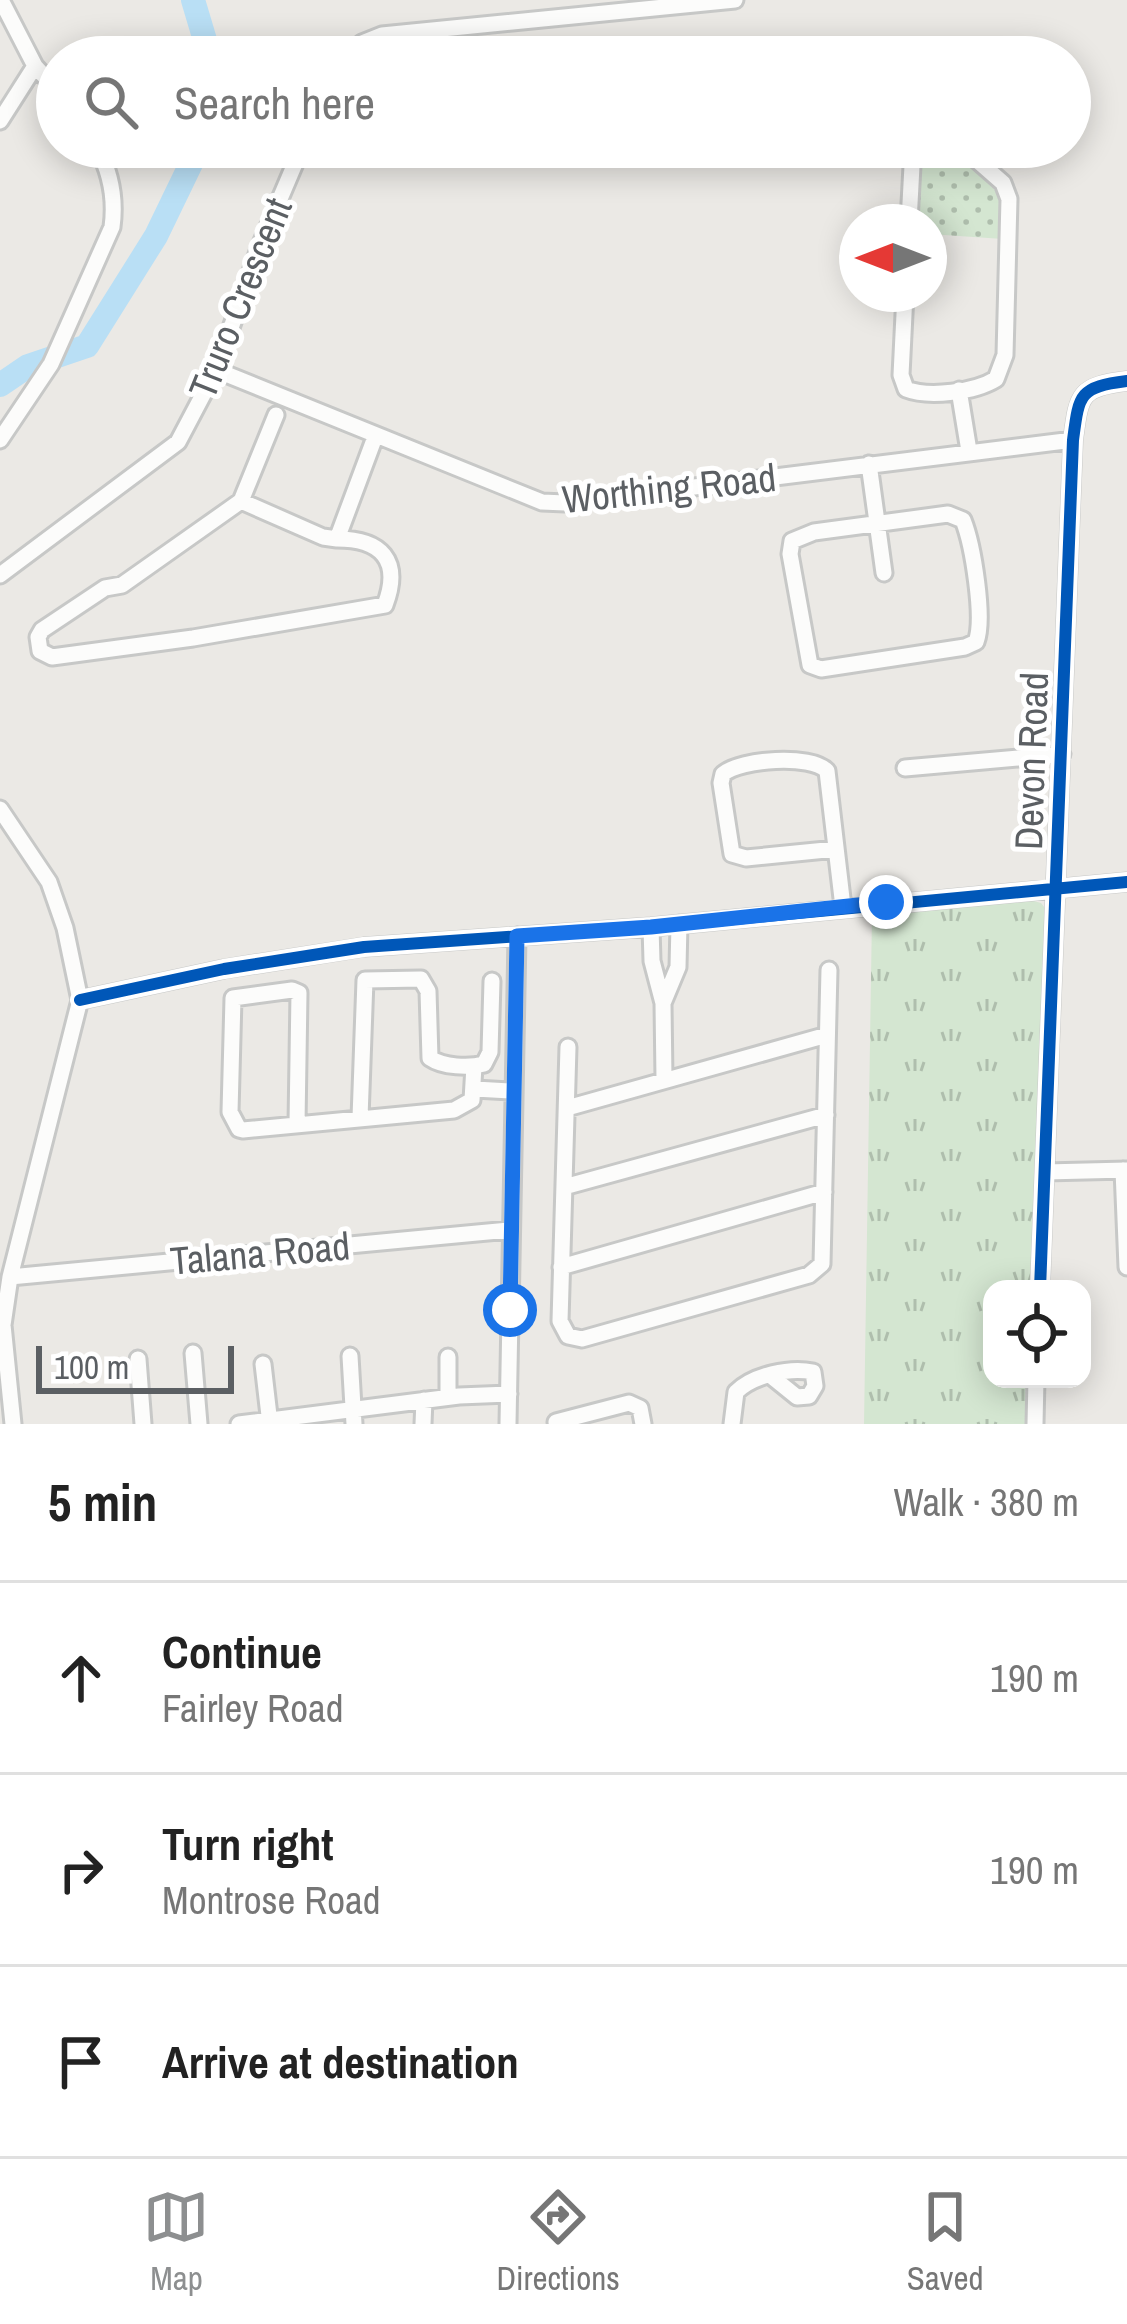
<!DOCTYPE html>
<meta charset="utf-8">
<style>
body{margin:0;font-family:"Archivo Narrow",sans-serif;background:#f2f2f2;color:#222}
.controls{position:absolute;right:36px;bottom:36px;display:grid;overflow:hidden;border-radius:24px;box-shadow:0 6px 30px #0003}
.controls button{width:108px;height:108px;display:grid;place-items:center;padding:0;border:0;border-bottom:3px solid #e0e0e0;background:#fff;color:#222;font:60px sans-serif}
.compass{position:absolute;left:839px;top:204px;width:108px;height:108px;border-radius:50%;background:#fff;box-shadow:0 6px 30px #0003;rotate:270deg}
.scale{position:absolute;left:36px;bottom:30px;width:198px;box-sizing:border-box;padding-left:12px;border:6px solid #5b5f63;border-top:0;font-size:33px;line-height:42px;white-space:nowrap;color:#5b5f63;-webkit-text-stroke:9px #fff;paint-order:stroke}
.stop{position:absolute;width:36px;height:36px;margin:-27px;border:9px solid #1a73e8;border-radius:50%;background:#fff}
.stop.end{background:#1a73e8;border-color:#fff;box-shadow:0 3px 12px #0008}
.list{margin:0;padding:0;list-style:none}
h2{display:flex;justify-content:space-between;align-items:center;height:156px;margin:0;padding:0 48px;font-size:51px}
h2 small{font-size:39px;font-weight:400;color:#767676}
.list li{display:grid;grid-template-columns:78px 1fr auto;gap:36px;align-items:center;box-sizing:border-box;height:192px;padding:0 48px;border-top:3px solid #e0e0e0}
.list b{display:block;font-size:45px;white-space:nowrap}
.list p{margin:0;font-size:39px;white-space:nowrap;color:#767676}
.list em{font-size:39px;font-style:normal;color:#767676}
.icon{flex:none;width:66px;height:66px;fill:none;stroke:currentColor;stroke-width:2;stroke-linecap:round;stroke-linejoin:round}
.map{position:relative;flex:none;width:1127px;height:1424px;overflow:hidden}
.search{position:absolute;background:#fff;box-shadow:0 6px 30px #0003;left:36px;right:36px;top:36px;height:132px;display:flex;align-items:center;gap:30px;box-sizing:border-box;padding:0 42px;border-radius:66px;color:#767676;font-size:45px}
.sheet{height:732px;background:#fff}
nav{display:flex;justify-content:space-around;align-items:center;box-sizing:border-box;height:168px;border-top:3px solid #e0e0e0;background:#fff;font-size:33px;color:#767676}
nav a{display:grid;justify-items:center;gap:6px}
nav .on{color:#8d8f90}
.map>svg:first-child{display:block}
.grass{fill:url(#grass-tufts)}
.park{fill:url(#park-dots)}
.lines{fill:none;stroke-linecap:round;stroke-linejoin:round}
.river{stroke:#b9dff5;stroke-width:24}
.minor-casing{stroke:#c7c8c7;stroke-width:21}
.minor{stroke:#fcfcfb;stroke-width:15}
.cycleway-casing{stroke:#fff;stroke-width:20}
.cycleway{stroke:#0057b8;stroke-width:12}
.route{stroke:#1a73e8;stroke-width:15}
.labels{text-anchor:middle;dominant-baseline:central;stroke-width:10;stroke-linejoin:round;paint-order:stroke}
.street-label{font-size:39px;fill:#5b5f63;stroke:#fff}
</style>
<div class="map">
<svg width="1127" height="1424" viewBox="0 0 1127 1424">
<defs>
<pattern id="grass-tufts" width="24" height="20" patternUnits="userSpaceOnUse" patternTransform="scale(3)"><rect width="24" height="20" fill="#d4e6d1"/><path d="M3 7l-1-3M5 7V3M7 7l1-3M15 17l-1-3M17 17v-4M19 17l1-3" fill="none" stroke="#afbead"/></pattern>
<pattern id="park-dots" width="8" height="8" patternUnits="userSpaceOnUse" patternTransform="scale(3)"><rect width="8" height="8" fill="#d4e6d1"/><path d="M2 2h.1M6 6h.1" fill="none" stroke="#afbead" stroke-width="1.8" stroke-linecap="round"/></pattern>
</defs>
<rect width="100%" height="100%" fill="#ebe9e5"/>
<path class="grass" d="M1030 900 1041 903 1049 913 1035 1289H992V1379H1031L1029 1424H864L872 914Z"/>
<path class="park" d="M919 147H949L1003 197V239L929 234V222H914Z"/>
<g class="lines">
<path class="river" d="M193 0 210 57
M0 385 28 366 87 346 156 236 199 147"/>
<g class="minor-casing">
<path id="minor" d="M1 0 35 66 57 90
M348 57 362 43 382 35 735 0
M0 121 35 66
M909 222 913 147
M905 294 901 375 906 389C929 398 975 392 996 379L1005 355 1009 199 1003 183 962 147
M216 370 542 502 565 503 1073 440
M959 390 969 451
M276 415 241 501 122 585 105 588 42 630 38 637 40 651 52 657 193 638 385 605C402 560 381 539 337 539
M0 440 51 364 112 227C116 198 111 173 97 147
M869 464 884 573
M241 501 323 537 337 539 375 437
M948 514 963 520C973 545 985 619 976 642L965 647 821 669 810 665 790 554 792 541 814 532Z
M0 575 178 442 216 370 260 246 302 147
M905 768 1062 754
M0 809 49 882 65 928 80 1000 10 1277 3 1325 13 1424
M836 849 746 858 732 854 721 783 723 774C741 759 811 754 827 771L843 907
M651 927 652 961 663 1003 664 1079
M80 1000 224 969 364 947 651 927 1127 882
M663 1003 678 967 679 924
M568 1047 560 1321 568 1336 582 1339 809 1275 822 1264 829 970
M475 1089 512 1091
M567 1108 827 1035
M360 1118 365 980 421 979 428 991 430 1058C443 1067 469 1068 484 1064L490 1052 492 981
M297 1124 299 993 292 990 233 998 230 1112 239 1129 243 1130 454 1110 472 1100 474 1066
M1123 1170 1127 1267
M1045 1172 1127 1170
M564 1187 826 1115
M561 1267 824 1192
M10 1277 509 1230
M1040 1289 1073 440C1079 394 1079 387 1127 381
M193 1353 199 1424
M350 1356 354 1424
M138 1359 143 1424
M263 1364 270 1424
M448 1397V1357
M556 1422 629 1403 640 1408 643 1424
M239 1424 459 1396 509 1394
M423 1424 424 1400
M508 1424 517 936
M732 1424 736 1392C753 1375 790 1367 813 1372L815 1386 809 1396 797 1397 771 1376
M1035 1424 1036 1379"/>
</g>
<use href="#minor" class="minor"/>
<g class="cycleway-casing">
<path id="cycleway" d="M80 1000 224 969 364 947 651 927 1127 882
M1040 1289 1073 440C1079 394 1079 387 1127 381"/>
</g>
<use href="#cycleway" class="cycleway"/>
</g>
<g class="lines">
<path class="route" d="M510 1310 517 936 651 927 886 902"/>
</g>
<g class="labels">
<g class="street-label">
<text transform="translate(240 298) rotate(-68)">Truro Crescent</text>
<text transform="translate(669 488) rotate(-6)">Worthing Road</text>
<text transform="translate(1031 761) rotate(-88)">Devon Road</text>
<text transform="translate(260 1253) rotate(-5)">Talana Road</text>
</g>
</g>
</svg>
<div class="controls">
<button><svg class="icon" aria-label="locate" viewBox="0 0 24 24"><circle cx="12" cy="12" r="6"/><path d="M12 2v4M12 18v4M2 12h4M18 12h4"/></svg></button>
</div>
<svg class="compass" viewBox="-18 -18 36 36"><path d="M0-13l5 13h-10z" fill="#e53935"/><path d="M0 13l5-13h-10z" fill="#767676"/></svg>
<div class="scale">100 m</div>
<div class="stop" style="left:510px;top:1310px"></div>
<div class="stop end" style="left:886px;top:902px"></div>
<div class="search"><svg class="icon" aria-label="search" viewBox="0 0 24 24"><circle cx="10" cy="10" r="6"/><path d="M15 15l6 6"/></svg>Search here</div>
</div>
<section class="sheet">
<h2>5 min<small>Walk · 380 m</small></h2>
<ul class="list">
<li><svg class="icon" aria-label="ahead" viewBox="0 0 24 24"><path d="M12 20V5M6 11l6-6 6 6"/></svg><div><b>Continue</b><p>Fairley Road</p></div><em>190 m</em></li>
<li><svg class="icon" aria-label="right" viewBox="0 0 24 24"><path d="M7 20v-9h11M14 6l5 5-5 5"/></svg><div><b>Turn right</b><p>Montrose Road</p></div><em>190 m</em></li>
<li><svg class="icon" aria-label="arrive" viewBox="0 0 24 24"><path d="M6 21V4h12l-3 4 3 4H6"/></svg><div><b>Arrive at destination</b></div></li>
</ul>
</section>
<nav>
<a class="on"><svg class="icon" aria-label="map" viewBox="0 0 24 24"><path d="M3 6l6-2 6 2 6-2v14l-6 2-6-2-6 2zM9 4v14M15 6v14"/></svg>Map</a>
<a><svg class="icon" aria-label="directions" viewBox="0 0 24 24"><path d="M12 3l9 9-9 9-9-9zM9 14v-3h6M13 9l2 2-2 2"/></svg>Directions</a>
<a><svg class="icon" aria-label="saved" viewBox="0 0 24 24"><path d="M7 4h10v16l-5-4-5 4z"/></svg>Saved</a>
</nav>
